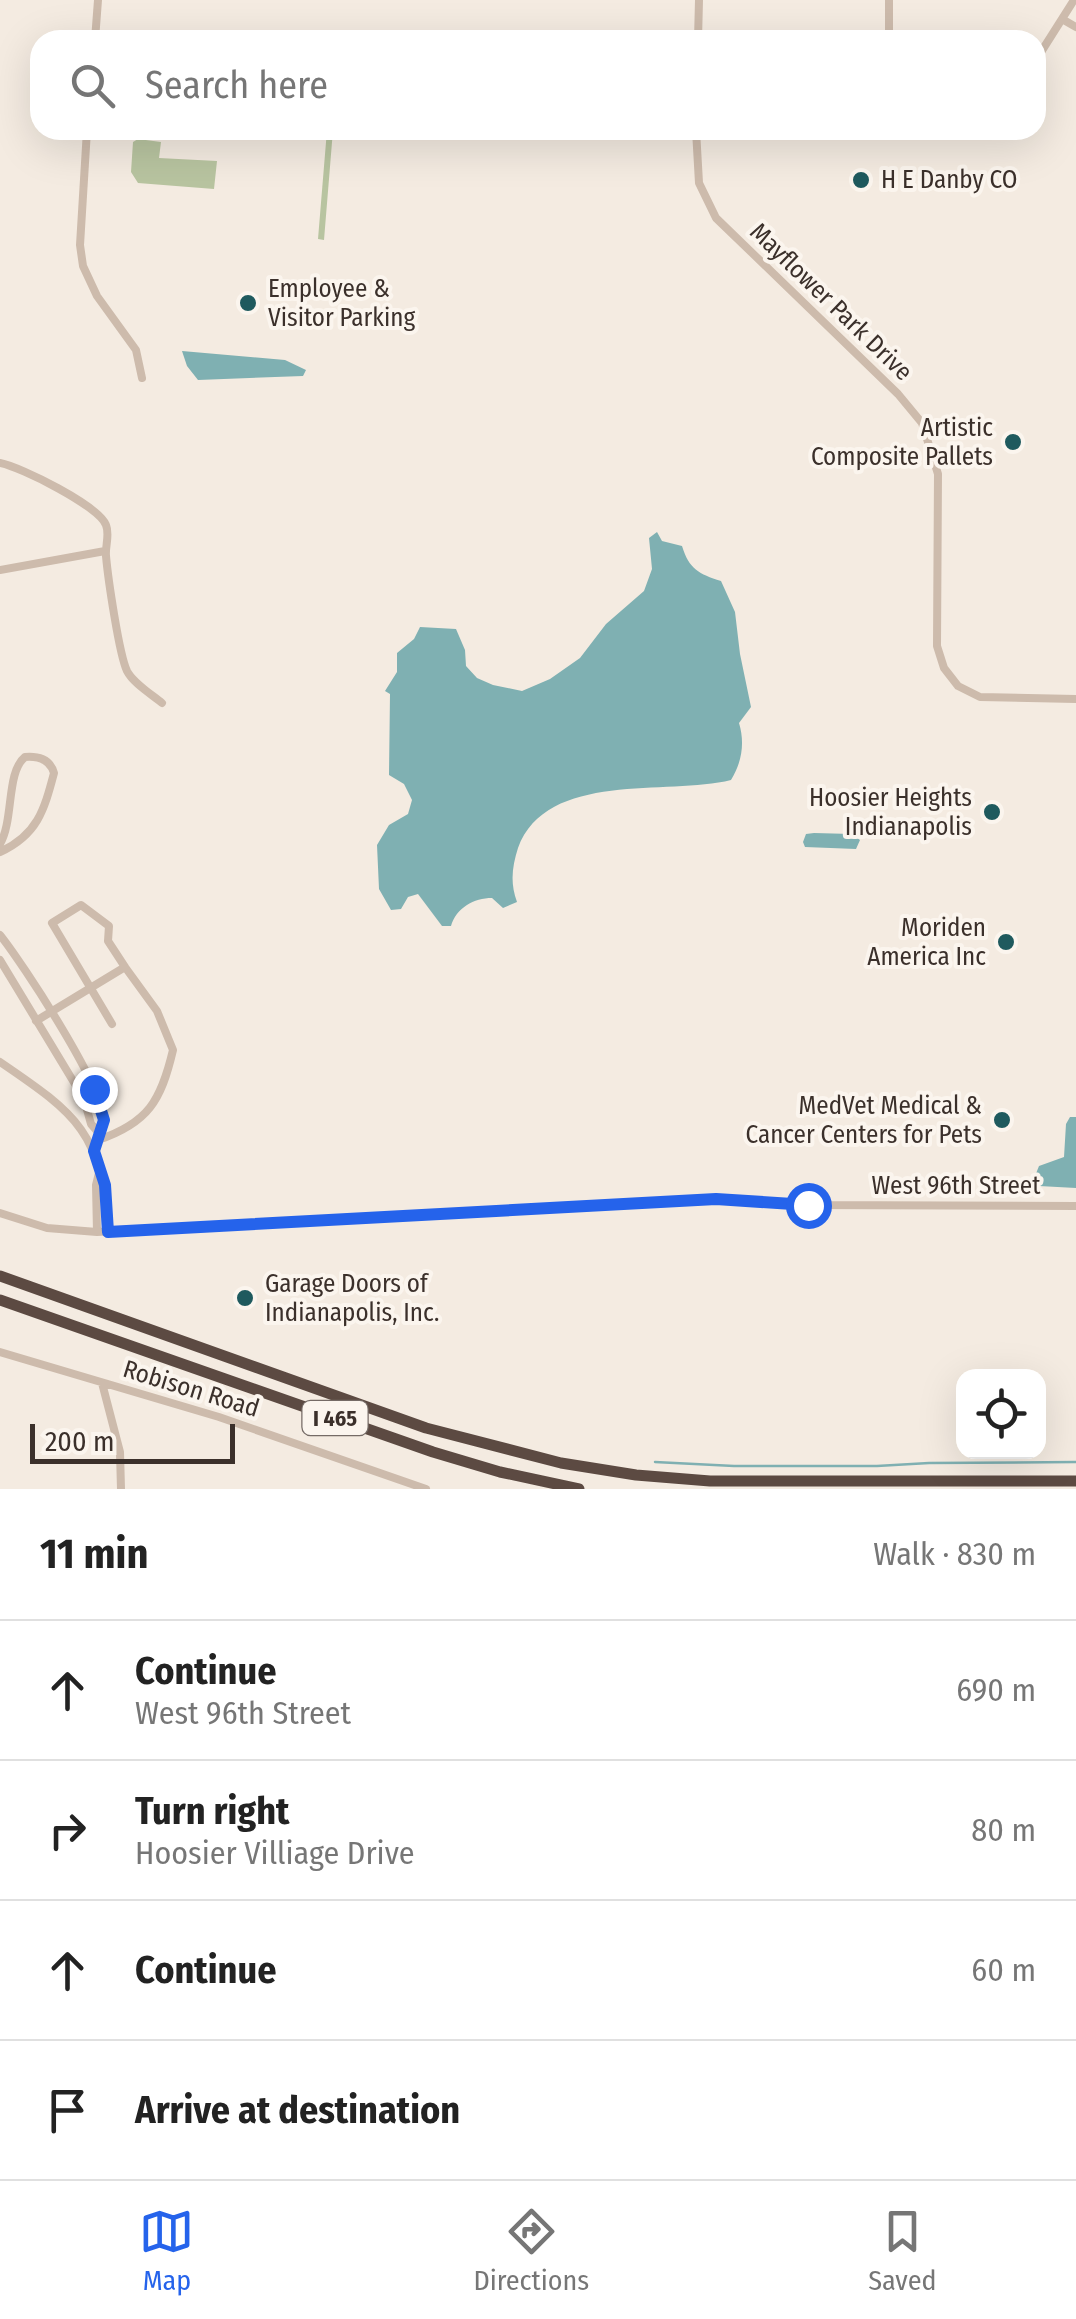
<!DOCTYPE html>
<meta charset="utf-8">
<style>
body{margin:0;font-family:"Fira Sans Condensed",sans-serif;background:#f6f6f6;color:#222}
.controls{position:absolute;right:30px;bottom:30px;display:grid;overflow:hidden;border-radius:20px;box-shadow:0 10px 40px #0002}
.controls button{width:90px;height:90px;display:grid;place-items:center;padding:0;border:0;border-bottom:2px solid #e0e0e0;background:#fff;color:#222;font:50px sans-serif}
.scale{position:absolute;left:30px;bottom:25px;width:205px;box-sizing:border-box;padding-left:10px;border:5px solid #3b302b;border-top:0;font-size:28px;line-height:35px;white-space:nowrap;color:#3b302b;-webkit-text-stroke:8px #fbf5ee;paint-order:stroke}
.stop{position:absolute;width:30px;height:30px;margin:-22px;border:8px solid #2563eb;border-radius:50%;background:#fff}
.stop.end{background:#2563eb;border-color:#fff;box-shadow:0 2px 10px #0008}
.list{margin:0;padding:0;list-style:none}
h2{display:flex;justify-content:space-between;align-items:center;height:130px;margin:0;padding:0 40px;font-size:42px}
h2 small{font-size:32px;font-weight:400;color:#767676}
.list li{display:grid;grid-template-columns:65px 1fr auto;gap:30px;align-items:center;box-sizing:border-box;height:140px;padding:0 40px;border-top:2px solid #e0e0e0}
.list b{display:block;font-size:38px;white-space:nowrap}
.list p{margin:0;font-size:32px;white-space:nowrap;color:#767676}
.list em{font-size:32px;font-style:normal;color:#767676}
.icon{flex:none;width:55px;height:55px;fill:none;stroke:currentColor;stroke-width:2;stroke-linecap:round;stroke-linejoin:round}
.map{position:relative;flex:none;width:1076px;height:1489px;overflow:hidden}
.search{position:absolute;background:#fff;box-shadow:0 10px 40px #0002;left:30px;right:30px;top:30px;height:110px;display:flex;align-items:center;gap:25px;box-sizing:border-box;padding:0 35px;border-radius:30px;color:#767676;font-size:38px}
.sheet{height:690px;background:#fff}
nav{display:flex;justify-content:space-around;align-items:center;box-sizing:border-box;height:140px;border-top:2px solid #e0e0e0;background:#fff;font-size:28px;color:#767676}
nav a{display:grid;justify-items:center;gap:5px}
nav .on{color:#2563eb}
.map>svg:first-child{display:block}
.green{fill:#b8c4a0}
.water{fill:#7fb0b2}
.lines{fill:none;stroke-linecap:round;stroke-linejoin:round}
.stream{stroke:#7fb0b2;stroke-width:2.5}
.minor{stroke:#cdbbac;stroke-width:8}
.highway{stroke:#5c4a42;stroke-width:11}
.route{stroke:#2563eb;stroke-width:12}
.poi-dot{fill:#1f5a5e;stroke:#fbf5ee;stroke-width:4}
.labels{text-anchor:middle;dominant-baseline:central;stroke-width:8;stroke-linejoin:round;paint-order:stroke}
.shield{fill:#fbf5ee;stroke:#756b66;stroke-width:2.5}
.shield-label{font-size:22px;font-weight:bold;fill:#3b302b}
.poi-label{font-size:25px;fill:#3b302b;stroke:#fbf5ee;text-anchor:end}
.street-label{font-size:25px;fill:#3b302b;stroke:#fbf5ee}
</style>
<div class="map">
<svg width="1076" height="1489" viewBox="0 0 1076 1489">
<rect width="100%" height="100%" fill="#f4ebe1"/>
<path class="green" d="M327 130H333L324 240 318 239Z
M138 139 161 142 159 158 217 161 214 189 138 183 131 172 133 142Z"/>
<path class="water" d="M182 351 285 360 306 370 303 376 198 380 187 366Z
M657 532 662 541 682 546C689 569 699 574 721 581L735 612 740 654 751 707 739 723C745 743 742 762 731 780 667 796 547 770 518 848 512 867 510 883 517 902L503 908 492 898C474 898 456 908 451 926H442L418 894 408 897 401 909 391 910 379 889 377 845 389 825 408 814 412 800 404 784 389 775 390 694 385 691 397 672V653L414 639 420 627 456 629 465 650 466 666 477 678 493 685 522 691 550 679 580 658 606 624 644 591 652 569 649 538Z
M814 833 852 834 860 840 856 849 805 847 803 842 806 834Z
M1070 1117H1076V1188L1039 1186 1035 1176 1039 1166 1064 1157 1066 1124Z"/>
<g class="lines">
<path class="stream" d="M655 1462 734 1466H877L929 1463 1076 1462"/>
<path class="minor" d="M1062 19 1076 27
M95 40 98 0
M698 40 699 0
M889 40V0
M1036 60 1074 0
M87 130 80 245 83 266 97 296 136 350 142 378
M696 130 699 183 716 218 898 394 922 423 938 474 937 646 944 668 958 686 980 697 1076 699
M0 463C21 467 99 506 106 525 110 535 105 546 106 556 108 578 119 654 127 671 133 683 151 694 162 703
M0 570 105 551
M0 844C14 820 6 772 25 757 38 756 50 759 54 773 44 811 37 835 0 852
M0 935C21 961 108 1093 103 1121 102 1130 98 1142 94 1151
M0 960 84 1099 91 1124 98 1132
M36 1021 125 967 157 1011 173 1050C161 1101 148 1123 98 1140
M112 1024 52 923 81 905 109 926 108 941 125 967
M0 1062C78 1115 102 1133 108 1231
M0 1213 47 1228 97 1232 716 1199 808 1205 1076 1206
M97 1232 96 1185 99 1173
M0 1352 219 1417 426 1489
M102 1383 120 1452 121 1489"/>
<path class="highway" d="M0 1276 426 1428 561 1463 636 1475 710 1481H1076
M0 1300 433 1452 500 1472 579 1489"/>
</g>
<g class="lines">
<path class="route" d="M94 1089 104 1120 94 1151 105 1185 108 1232 716 1199 808 1205"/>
</g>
<g class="poi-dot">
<circle cx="861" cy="180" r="10"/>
<circle cx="248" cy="303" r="10"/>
<circle cx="1013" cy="442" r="10"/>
<circle cx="992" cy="812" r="10"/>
<circle cx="1006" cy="942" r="10"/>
<circle cx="1002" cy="1120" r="10"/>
<circle cx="245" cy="1298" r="10"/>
</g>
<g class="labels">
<rect class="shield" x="302.5" y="1401" width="65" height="34" rx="8"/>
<g class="shield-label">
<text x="335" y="1418">I 465</text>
</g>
<g class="poi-label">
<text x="881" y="180" text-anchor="start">H E Danby CO</text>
<text x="268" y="289" text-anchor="start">Employee &amp;<tspan x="268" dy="29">Visitor Parking</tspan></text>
<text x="993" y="428">Artistic<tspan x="993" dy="29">Composite Pallets</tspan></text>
<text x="972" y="798">Hoosier Heights<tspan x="972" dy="29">Indianapolis</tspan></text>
<text x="986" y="928">Moriden<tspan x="986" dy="29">America Inc</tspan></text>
<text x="982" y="1106">MedVet Medical &amp;<tspan x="982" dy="29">Cancer Centers for Pets</tspan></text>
<text x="265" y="1284" text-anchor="start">Garage Doors of<tspan x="265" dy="29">Indianapolis, Inc.</tspan></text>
</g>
<g class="street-label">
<text transform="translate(831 302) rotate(44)">Mayflower Park Drive</text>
<text x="956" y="1186">West 96th Street</text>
<text transform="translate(191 1389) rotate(17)">Robison Road</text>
</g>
</g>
</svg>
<div class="controls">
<button><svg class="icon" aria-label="locate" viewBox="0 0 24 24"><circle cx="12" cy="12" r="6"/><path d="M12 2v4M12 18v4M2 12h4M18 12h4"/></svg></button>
</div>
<div class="scale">200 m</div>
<div class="stop" style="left:808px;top:1205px"></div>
<div class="stop end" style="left:94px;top:1089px"></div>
<div class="search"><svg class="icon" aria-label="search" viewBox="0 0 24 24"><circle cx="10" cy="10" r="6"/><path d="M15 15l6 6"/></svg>Search here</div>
</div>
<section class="sheet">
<h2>11 min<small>Walk · 830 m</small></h2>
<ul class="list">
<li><svg class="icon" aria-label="ahead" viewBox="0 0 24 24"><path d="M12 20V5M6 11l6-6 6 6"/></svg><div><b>Continue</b><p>West 96th Street</p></div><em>690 m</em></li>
<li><svg class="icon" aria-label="right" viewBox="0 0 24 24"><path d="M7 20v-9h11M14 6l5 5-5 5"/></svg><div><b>Turn right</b><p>Hoosier Villiage Drive</p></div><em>80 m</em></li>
<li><svg class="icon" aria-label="ahead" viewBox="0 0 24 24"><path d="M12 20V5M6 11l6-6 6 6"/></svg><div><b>Continue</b></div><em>60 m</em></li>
<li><svg class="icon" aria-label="arrive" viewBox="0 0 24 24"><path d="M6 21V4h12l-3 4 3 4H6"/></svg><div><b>Arrive at destination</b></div></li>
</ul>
</section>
<nav>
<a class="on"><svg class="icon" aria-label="map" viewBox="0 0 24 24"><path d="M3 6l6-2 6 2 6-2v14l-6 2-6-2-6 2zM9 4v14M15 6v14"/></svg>Map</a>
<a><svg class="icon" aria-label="directions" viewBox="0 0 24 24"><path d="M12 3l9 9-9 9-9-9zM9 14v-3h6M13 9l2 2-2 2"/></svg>Directions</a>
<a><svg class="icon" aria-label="saved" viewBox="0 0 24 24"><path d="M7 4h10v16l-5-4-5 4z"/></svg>Saved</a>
</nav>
